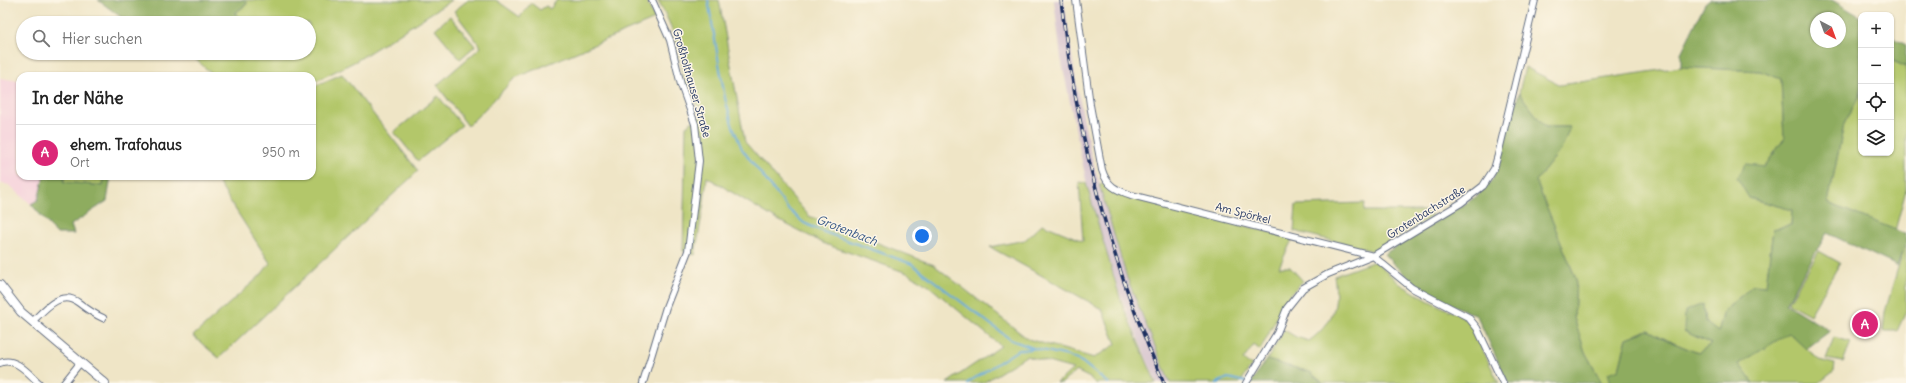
<!DOCTYPE html>
<html lang="de">
<meta charset="utf-8">
<style>
body{margin:0;font-family:Delius,sans-serif;background:#f2f2f2;color:#222}
.controls{position:absolute;right:12px;top:12px;display:grid;overflow:hidden;border-radius:8px;box-shadow:0 1px 3px #0004}
.controls button{width:36px;height:36px;display:grid;place-items:center;padding:0;border:0;border-bottom:1px solid #e0e0e0;background:#fff;color:#222;font:20px sans-serif}
.compass{position:absolute;left:1810px;top:12px;width:36px;height:36px;border-radius:50%;background:#fff;box-shadow:0 1px 3px #0004;rotate:139deg}
.you{position:absolute;left:922px;top:236px;width:14px;height:14px;margin:-10px;border:3px solid #fff;border-radius:50%;background:#1a73e8;box-shadow:0 0 0 6px #1a73e833}
.badge{display:grid;place-items:center;width:26px;height:26px;border-radius:50%;background:#db2777;color:#fff;font-size:13px;font-weight:700}
.pin{position:absolute;translate:-50% -50%;border:2px solid #fff;box-shadow:0 1px 4px #0006}
.list{margin:0;padding:0;list-style:none}
h2{display:flex;justify-content:space-between;align-items:center;height:52px;margin:0;padding:0 16px;font-size:17px}
h2 small{font-size:13px;font-weight:400;color:#767676}
.list li{display:grid;grid-template-columns:26px 1fr auto;gap:12px;align-items:center;box-sizing:border-box;height:56px;padding:0 16px;border-top:1px solid #e0e0e0}
.list b{display:block;font-size:15px;white-space:nowrap}
.list p{margin:0;font-size:13px;white-space:nowrap;color:#767676}
.list em{font-size:13px;font-style:normal;color:#767676}
.icon{flex:none;width:22px;height:22px;fill:none;stroke:currentColor;stroke-width:2;stroke-linecap:round;stroke-linejoin:round}
.map{position:relative;flex:none;width:1906px;height:383px;overflow:hidden}
.search{position:absolute;background:#fff;box-shadow:0 1px 3px #0004;left:16px;top:16px;width:300px;height:44px;display:flex;align-items:center;gap:10px;box-sizing:border-box;padding:0 14px;border-radius:22px;color:#767676;font-size:15px}
.panel{position:absolute;background:#fff;box-shadow:0 1px 3px #0004;left:16px;top:72px;width:300px;height:108px;border-radius:12px}
.map>svg:first-child{display:block}
.built{fill:#f5cfdb}
.industrial{fill:#d1bdcc}
.green{fill:#b3c76b;stroke:#677b64}
.forest{fill:#8eac5f;stroke:#546e5e;fill-rule:evenodd}
.lines{fill:none;stroke-linecap:round;stroke-linejoin:round}
.stream{stroke:#67abdc;stroke-width:2}
.minor-casing{stroke:#656f82;stroke-width:8}
.tertiary-casing{stroke:#656f82;stroke-width:10}
.minor{stroke:#fff;stroke-width:6}
.tertiary{stroke:#fff;stroke-width:8}
.rail-casing{stroke:#1b2f5e;stroke-width:3.5}
.rail{stroke:#fcf5e5;stroke-width:2;stroke-dasharray:6;stroke-linecap:butt}
.labels{text-anchor:middle;dominant-baseline:central;stroke-width:3;stroke-linejoin:round;paint-order:stroke}
.street-label{font-size:11px;fill:#1b2f5e;stroke:#fcf5e5}
.water-label{font-size:12px;font-style:italic;fill:#325484;stroke:#fcf5e5}
</style>
<div class="map">
<svg width="1906" height="383" viewBox="0 0 1906 383">
<rect width="100%" height="100%" fill="#fcf5e5"/>
<filter id="ink" filterUnits="userSpaceOnUse"><feTurbulence type="fractalNoise" baseFrequency=".025" numOctaves="2"/><feDisplacementMap in="SourceGraphic" scale="8" xChannelSelector="R" yChannelSelector="G"/><feConvolveMatrix kernelMatrix="1 2 1 2 8 2 1 2 1" color-interpolation-filters="sRGB"/></filter>
<filter id="wash" filterUnits="userSpaceOnUse"><feTurbulence type="fractalNoise" baseFrequency=".012" numOctaves="4" result="noise"/><feDisplacementMap in="SourceGraphic" scale="16" xChannelSelector="R" yChannelSelector="G"/><feGaussianBlur stdDeviation="0.9" result="paint"/><feColorMatrix in="noise" values="0 0 0 0 0 0 0 0 0 0 0 0 0 0 0 0 0 1.4 0 .05"/><feComposite in="paint" operator="in"/></filter>
<g filter="url(#wash)">
<rect width="100%" height="100%" fill="#efe5c6"/>
<path class="built" d="M0 78 20 81V176H104L103 187 64 182 31 204 9 185 0 183Z"/>
<path class="industrial" d="M1054 0H1064L1075 76 1090 151 1127 278 1170 383H1157L1124 305 1103 244 1086 180 1061 58Z"/>
<path class="green" d="M246 0H452L356 61 312 83V76H214L189 53H309V23H243L235 13 247 4Z
M468 0H496L520 17 531 3 540 10 546 6 550 9 557 0H646L655 19 515 78 468 126 437 85 481 47 454 11Z
M658 0H719L745 142 809 216 934 265 1028 339 1094 358 1116 344 1102 309 990 247 1025 240 1042 224 1083 241 1079 182 1086 183 1122 304 1156 383H1095L1090 378 1076 371 1062 383H1057L1073 369 1026 356 983 383H947L1001 346 929 286 907 273 825 244 774 218 707 177 704 203 695 255 683 251 686 126 707 112C679 95 686 72 678 46 673 30 666 15 658 0Z
M450 16 475 46 460 59 435 29Z
M1891 60 1906 67V190L1895 231 1828 203 1844 124 1861 93V153H1891Z
M1525 67 1560 85 1681 67 1760 71 1781 79 1784 139 1765 166 1749 198 1792 210 1791 225 1773 229 1766 286 1753 285 1724 311 1718 333 1705 322 1684 331 1711 344 1698 353 1669 341 1648 330 1627 338 1619 369 1610 382 1611 383H1602L1585 352 1574 318 1576 279 1536 181 1562 148 1569 127H1545L1519 93Z
M342 74 418 171 219 358 193 336 261 275 270 263 214 176H312V87Z
M438 96 462 125 418 161 394 132Z
M65 176H104L103 186 64 182Z
M1099 184H1105L1117 193 1293 238 1279 267H1290L1303 281C1282 299 1274 326 1260 350L1254 345 1243 360 1252 365 1240 383H1170L1127 278Z
M1365 203 1364 211H1431V217L1373 251 1294 231 1296 205Z
M1904 247 1906 248V312L1897 331H1883L1885 312Z
M1819 251 1840 263 1810 315 1788 303Z
M1375 261 1400 284 1429 301 1464 317 1472 328 1499 383H1323L1310 372 1267 360 1284 330 1296 337 1309 341C1334 322 1339 306 1334 276Z
M1789 332 1819 360 1835 364 1834 371 1819 383H1753L1739 364Z
M1834 337 1851 342 1843 362 1826 359Z"/>
<path class="forest" d="M98 0H246L247 4 235 13 243 23H129Z
M1710 0H1832L1861 17V93L1844 124 1828 203 1906 234V248L1904 247 1897 266 1827 233 1786 304 1830 331 1806 349 1789 333 1739 364 1753 383H1611L1608 373 1619 369 1627 338 1648 330 1669 341 1698 353 1711 344 1684 331 1685 311 1703 304 1705 322 1718 332 1724 311 1753 285 1766 286 1773 229 1791 225 1792 210 1749 198 1737 178 1746 164 1765 166 1784 139 1781 79 1760 71 1681 67V53L1705 4ZM1816 18H1840V42H1816Z
M1891 37 1906 45V67L1891 60Z
M1519 93 1545 127H1570L1562 148 1536 181 1576 279 1574 318 1585 352 1602 383H1508L1477 316C1437 298 1414 287 1384 254L1476 197 1493 179Z
M44 176H65L64 182 103 186 104 176H111L107 201 71 225 74 234H57L31 204 38 200Z
M1267 360 1310 372 1323 383H1250Z"/>
<g class="lines">
<path class="stream" d="M708 0 725 98 732 124 742 149 788 209 804 223 824 232 912 264 1011 340 1033 348 1068 356 1082 362 1108 383
M967 383 1018 350 1032 349
M1217 383 1228 378 1246 382"/>
</g>
</g>
<g filter="url(#ink)">
<g class="lines">
<g class="minor-casing">
<path id="minor" d="M1076 0 1090 105 1102 170C1107 186 1116 190 1131 195L1373 256 1412 288 1468 317 1477 328 1503 383
M32 322C45 309 61 289 79 303 88 310 94 314 103 318
M0 363C15 356 29 374 39 383
M64 383 80 363
M643 383 666 307 688 251 699 161 695 124 681 85 670 40 652 0
M1246 383 1277 333 1287 308 1303 288 1328 274 1373 256 1461 203 1483 186 1494 169 1498 155 1535 0"/>
</g>
<g class="tertiary-casing">
<path id="tertiary" d="M0 285 21 312 105 383"/>
</g>
<use href="#minor" class="minor"/>
<use href="#tertiary" class="tertiary"/>
<g class="rail-casing">
<path id="rail" d="M1061 0C1076 132 1110 262 1164 383"/>
</g>
<use href="#rail" class="rail"/>
</g>
</g>
<g class="labels">
<g class="street-label">
<text transform="translate(692 83) rotate(74)">Großholthauser Straße</text>
<text transform="translate(1426 212) rotate(-32)">Grotenbachstraße</text>
<text transform="translate(1243 213) rotate(14)">Am Spörkel</text>
</g>
<g class="water-label">
<text transform="translate(847 230) rotate(21)">Grotenbach</text>
</g>
</g>
</svg>
<div class="controls">
<button>+</button>
<button>−</button>
<button><svg class="icon" aria-label="locate" viewBox="0 0 24 24"><circle cx="12" cy="12" r="6"/><path d="M12 2v4M12 18v4M2 12h4M18 12h4"/></svg></button>
<button><svg class="icon" aria-label="layers" viewBox="0 0 24 24"><path d="M12 4l9 5-9 5-9-5zM3 14l9 5 9-5"/></svg></button>
</div>
<svg class="compass" viewBox="-18 -18 36 36"><path d="M0-13l5 13h-10z" fill="#e53935"/><path d="M0 13l5-13h-10z" fill="#767676"/></svg>
<div class="you"></div>
<div class="pin badge" style="left:1865px;top:324px">A</div>
<div class="search"><svg class="icon" aria-label="search" viewBox="0 0 24 24"><circle cx="10" cy="10" r="6"/><path d="M15 15l6 6"/></svg>Hier suchen</div>
<section class="panel">
<h2>In der Nähe<small></small></h2>
<ul class="list">
<li><span class="badge">A</span><div><b>ehem. Trafohaus</b><p>Ort</p></div><em>950 m</em></li>
</ul>
</section>
</div>
